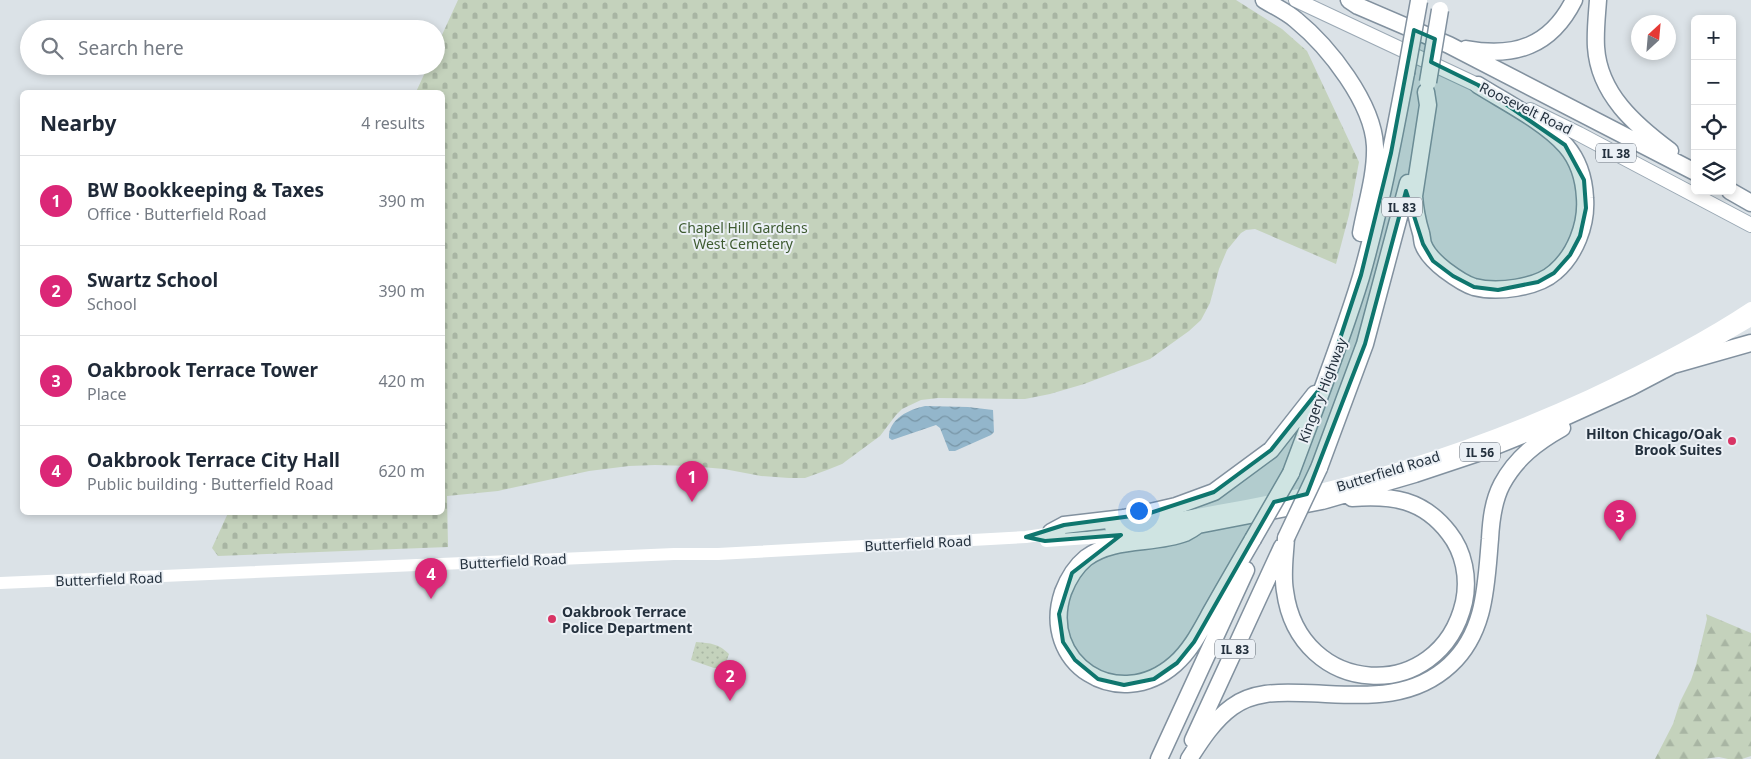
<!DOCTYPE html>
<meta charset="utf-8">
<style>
body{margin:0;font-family:"Noto Sans",sans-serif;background:#f6f6f7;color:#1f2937}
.controls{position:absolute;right:15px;top:15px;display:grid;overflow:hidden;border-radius:8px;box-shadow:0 2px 8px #0003}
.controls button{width:45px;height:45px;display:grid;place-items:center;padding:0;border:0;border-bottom:1px solid #e0e1e3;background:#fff;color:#1f2937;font:25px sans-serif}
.compass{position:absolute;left:1631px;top:15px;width:45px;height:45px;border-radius:50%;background:#fff;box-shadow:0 2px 8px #0003;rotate:26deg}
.you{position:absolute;left:1138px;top:510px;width:18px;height:18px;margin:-12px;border:4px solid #fff;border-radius:50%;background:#1a73e8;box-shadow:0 0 0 8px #1a73e833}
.badge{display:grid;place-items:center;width:32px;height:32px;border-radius:50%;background:#db2777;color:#fff;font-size:16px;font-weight:700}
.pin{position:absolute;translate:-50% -41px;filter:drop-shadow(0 1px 2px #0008)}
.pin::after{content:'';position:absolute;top:26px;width:18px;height:15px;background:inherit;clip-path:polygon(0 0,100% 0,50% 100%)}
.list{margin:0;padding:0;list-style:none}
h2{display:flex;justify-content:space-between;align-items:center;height:65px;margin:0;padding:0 20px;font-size:21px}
h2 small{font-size:16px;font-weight:400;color:#747a83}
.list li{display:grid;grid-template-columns:32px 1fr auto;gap:15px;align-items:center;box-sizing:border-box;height:90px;padding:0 20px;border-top:1px solid #e0e1e3}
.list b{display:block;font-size:19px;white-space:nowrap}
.list p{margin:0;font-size:16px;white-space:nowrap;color:#747a83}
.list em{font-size:16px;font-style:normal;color:#747a83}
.icon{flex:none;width:28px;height:28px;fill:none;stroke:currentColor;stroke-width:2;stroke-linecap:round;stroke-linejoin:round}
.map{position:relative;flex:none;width:1751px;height:759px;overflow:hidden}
.search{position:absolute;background:#fff;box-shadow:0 2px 8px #0003;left:20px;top:20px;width:425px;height:55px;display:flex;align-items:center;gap:12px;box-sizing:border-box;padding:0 18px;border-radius:28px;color:#747a83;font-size:19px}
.panel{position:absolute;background:#fff;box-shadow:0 2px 8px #0003;left:20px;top:90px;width:425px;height:425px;border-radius:8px}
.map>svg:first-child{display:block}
.forest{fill:url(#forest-firs)}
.cemetery{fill:url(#cemetery-stones)}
.park{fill:url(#park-dots)}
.water{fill:url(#water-waves)}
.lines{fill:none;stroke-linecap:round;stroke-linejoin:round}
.primary-casing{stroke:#9aa8b4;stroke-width:16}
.highway-casing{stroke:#82919f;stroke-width:19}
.secondary{stroke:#fff;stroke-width:12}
.primary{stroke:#fff;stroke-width:14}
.highway{stroke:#fff;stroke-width:16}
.highway-bridge-casing{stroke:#82919f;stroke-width:19;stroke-linecap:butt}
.highway-bridge{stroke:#fff;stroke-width:16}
.marked{fill:#0f766e;fill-opacity:0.2;stroke:#0f766e;stroke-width:4;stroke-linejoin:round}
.poi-dot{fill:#d83464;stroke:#ebf0f5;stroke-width:2}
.labels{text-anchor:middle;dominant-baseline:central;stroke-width:4;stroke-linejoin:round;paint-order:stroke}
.shield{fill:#ebf0f5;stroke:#606a75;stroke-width:1}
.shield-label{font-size:12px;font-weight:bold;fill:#24313e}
.street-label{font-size:14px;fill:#24313e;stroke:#ebf0f5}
.park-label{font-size:14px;fill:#3e5b31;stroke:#ebf0f5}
.poi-label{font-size:14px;font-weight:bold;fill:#24313e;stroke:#ebf0f5;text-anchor:end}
</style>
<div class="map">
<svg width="1751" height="759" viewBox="0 0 1751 759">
<defs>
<pattern id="forest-firs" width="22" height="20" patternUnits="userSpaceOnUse" patternTransform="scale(1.25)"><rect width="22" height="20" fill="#c4d2bc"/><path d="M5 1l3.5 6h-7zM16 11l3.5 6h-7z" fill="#a8b5a3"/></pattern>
<pattern id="cemetery-stones" width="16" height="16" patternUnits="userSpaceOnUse" patternTransform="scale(1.25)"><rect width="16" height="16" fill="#c4d2bc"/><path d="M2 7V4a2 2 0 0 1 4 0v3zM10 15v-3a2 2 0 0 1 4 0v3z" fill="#a8b5a3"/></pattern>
<pattern id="park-dots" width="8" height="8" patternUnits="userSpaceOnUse" patternTransform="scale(1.25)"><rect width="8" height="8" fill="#c4d2bc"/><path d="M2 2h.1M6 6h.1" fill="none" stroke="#a8b5a3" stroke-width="1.8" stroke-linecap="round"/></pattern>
<pattern id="water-waves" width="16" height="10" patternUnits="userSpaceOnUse" patternTransform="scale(1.25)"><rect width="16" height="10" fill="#93b6cb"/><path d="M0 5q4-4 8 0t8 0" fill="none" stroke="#7895a6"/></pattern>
</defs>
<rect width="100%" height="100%" fill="#dbe2e7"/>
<path class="forest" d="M1706 614 1751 633V756L1742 759H1728L1719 757 1703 759H1655L1673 724 1680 702 1691 680 1696 665 1707 619Z"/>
<path class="cemetery" d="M458 0H1236L1282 29 1307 51 1359 162 1349 215 1336 264 1255 229 1246 230 1241 233 1227 250 1219 269 1210 303 1201 320 1189 331 1150 359 1084 384 1050 394 1025 399 938 398 921 400 902 409 896 415 880 436 842 464 827 470 805 478H789L761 476 724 469 690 466 655 465 629 466 589 471 498 491 447 496 448 547 218 556 212 548 228 513 442 512V92H416L428 66H436V48Z"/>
<path class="park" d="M696 642C711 643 719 644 729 654L724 668H714L691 660Z"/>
<path class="water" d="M925 406 968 407 993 410 994 432 991 435 955 451H949L940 428 936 425 892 440 889 438C888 419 910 409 925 406Z"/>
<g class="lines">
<g class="primary-casing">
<path id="primary" d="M1296 0 1488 90
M1530 110 1579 134 1751 225"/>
</g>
<g class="highway-casing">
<path id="highway" d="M1264 0C1274 6 1287 12 1296 20 1329 47 1373 103 1375 146 1376 175 1366 205 1361 233
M1349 0 1358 6 1449 45 1695 172
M1598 0C1597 15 1595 31 1596 47 1599 94 1635 125 1670 151
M1466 49C1515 58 1551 46 1574 0
M1426 92 1428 105 1414 196C1415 209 1417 220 1421 233 1422 236 1422 241 1423 244 1427 255 1436 263 1445 270 1453 276 1464 284 1474 287 1497 293 1537 288 1555 272 1575 255 1587 225 1585 198 1584 178 1579 161 1566 146 1545 122 1505 102 1478 85
M1730 191 1751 203
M1319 468 1365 344 1408 183
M1291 473C1315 408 1341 343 1361 277 1380 210 1393 142 1406 73
M1051 532 1064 525 1124 518 1176 506 1214 492 1271 450 1315 394
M1286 538C1285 556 1282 574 1285 591 1299 698 1440 706 1464 602 1469 578 1464 552 1449 533 1423 499 1392 495 1352 498
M1253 539C1239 563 1225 587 1211 612 1201 630 1191 650 1175 664 1118 714 1039 663 1063 592 1068 579 1075 567 1086 558 1114 537 1154 545 1185 533 1189 531 1194 528 1198 525L1322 501 1415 474 1478 453 1545 426 1631 387 1673 365 1751 343
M1193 740 1282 547
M1159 759 1246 570
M1189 759C1201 740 1214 720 1232 707 1252 692 1278 692 1302 693 1353 694 1408 704 1450 665 1486 632 1486 584 1490 539 1491 520 1493 501 1502 484 1516 458 1537 442 1562 428"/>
</g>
<path class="secondary" d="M1689 356 1751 320
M1111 527C1147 524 1183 518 1219 511 1347 489 1471 450 1589 396 1644 370 1700 342 1751 308
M1046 541 1130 535 1182 527
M0 583 674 554H718L1026 537 1059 532"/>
<use href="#primary" class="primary"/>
<use href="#highway" class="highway"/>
<g class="highway-bridge-casing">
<path id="highway-bridge" d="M1406 73 1419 1
M1428 82 1440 10
M1286 538 1319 468
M1253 539 1291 473"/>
</g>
<use href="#highway-bridge" class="highway-bridge"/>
</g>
<path class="marked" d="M1414 30 1435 39 1431 62 1478 85 1565 145 1584 180 1586 208 1580 236 1570 255 1554 273 1538 282 1498 290 1474 287 1453 276 1433 261 1423 244 1406 191 1365 344 1307 494 1274 502 1194 642 1177 663 1154 679 1124 685 1098 679 1075 660 1063 642 1059 614 1072 573 1121 535 1045 541 1026 537 1064 525 1147 514 1214 492 1271 450 1326 381 1361 275 1391 153Z"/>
<g class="poi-dot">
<circle cx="1732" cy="441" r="5"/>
<circle cx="552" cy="619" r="5"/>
</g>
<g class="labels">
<g class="shield">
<rect x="1596" y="143.5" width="40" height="19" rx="4"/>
<rect x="1382" y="197.5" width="40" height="19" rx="4"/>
<rect x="1460" y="442.5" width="40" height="19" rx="4"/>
<rect x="1215" y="639.5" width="40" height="19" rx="4"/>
</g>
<g class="shield-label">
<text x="1616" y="153">IL 38</text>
<text x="1402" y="207">IL 83</text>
<text x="1480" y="452">IL 56</text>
<text x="1235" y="649">IL 83</text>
</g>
<g class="street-label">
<text transform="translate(1526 108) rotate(26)">Roosevelt Road</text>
<text transform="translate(1322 390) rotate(-69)">Kingery Highway</text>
<text transform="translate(1388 471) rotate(-17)">Butterfield Road</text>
<text transform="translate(918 543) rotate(-3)">Butterfield Road</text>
<text transform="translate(513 561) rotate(-3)">Butterfield Road</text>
<text transform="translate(109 579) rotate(-2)">Butterfield Road</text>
</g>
<g class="park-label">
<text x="743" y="227">Chapel Hill Gardens<tspan x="743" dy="16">West Cemetery</tspan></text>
</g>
<g class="poi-label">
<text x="1722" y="433">Hilton Chicago/Oak<tspan x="1722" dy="16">Brook Suites</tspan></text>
<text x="562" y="611" text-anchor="start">Oakbrook Terrace<tspan x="562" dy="16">Police Department</tspan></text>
</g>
</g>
</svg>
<div class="controls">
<button>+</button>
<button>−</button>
<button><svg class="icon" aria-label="locate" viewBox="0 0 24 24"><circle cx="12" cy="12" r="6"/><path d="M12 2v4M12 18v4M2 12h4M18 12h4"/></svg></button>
<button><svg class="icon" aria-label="layers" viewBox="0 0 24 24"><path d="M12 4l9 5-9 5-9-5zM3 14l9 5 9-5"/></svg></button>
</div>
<svg class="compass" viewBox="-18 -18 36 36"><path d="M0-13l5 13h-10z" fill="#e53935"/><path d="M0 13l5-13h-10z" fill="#747a83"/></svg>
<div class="you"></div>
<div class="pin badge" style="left:692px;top:502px">1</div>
<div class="pin badge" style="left:730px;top:701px">2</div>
<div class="pin badge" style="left:1620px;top:541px">3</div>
<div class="pin badge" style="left:431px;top:599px">4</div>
<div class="search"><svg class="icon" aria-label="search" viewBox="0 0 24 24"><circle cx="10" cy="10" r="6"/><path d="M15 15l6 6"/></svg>Search here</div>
<section class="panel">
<h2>Nearby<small>4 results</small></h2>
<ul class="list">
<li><span class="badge">1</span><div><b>BW Bookkeeping &amp; Taxes</b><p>Office · Butterfield Road</p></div><em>390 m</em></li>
<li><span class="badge">2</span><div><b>Swartz School</b><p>School</p></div><em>390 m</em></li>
<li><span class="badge">3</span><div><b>Oakbrook Terrace Tower</b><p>Place</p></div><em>420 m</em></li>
<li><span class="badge">4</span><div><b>Oakbrook Terrace City Hall</b><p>Public building · Butterfield Road</p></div><em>620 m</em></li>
</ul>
</section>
</div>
